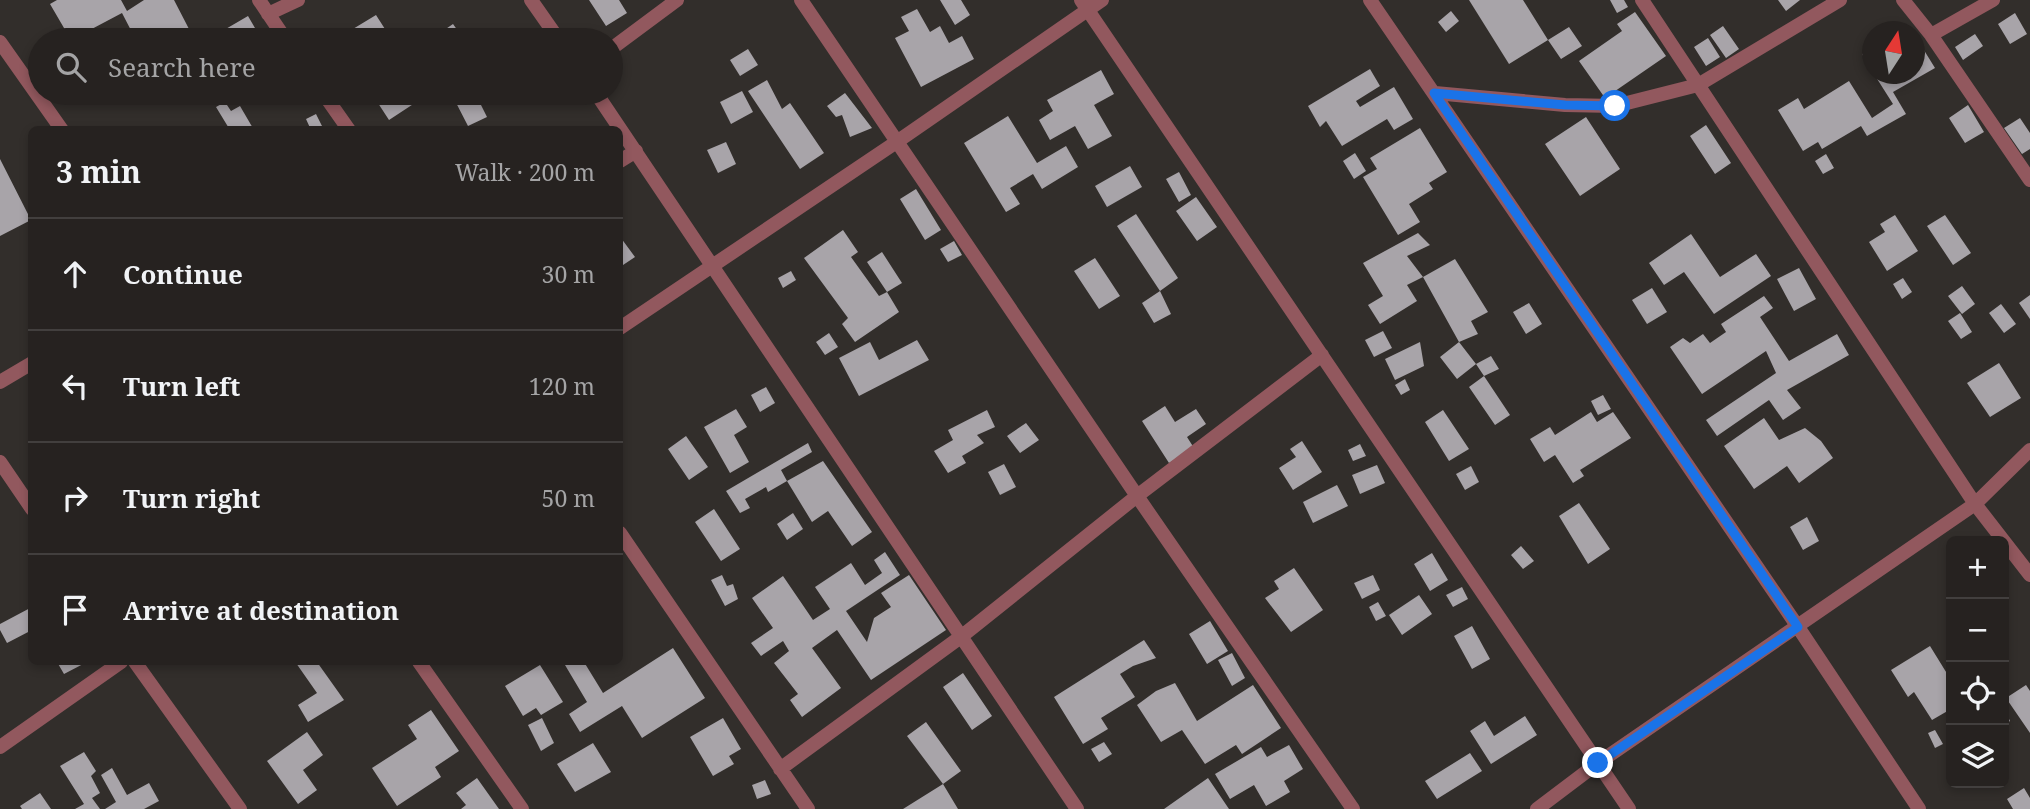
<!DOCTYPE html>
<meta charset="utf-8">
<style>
body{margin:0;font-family:"Noto Serif",serif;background:#322f2d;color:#f1f3f6}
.controls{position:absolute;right:21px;bottom:21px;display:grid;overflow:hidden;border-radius:10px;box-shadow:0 4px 10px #0003}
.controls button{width:63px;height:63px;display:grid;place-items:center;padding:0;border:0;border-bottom:2px solid #423f3e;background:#262220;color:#f1f3f6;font:35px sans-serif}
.compass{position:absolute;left:1862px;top:21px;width:63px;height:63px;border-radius:50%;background:#262220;box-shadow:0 4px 10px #0003;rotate:12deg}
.stop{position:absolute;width:21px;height:21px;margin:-16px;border:5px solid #1a73e8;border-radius:50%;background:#fff}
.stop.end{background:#1a73e8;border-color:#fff;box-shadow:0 2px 7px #0008}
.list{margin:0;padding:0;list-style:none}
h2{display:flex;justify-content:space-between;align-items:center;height:91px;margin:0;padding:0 28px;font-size:30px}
h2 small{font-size:23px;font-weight:400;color:#a4a4a5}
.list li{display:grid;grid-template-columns:46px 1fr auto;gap:21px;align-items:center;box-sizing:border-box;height:112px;padding:0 28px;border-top:2px solid #423f3e}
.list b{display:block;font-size:26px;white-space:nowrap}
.list em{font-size:23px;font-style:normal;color:#a4a4a5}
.icon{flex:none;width:38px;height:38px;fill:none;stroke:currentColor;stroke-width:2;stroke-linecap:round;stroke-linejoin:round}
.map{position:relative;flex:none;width:2030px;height:809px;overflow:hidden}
.search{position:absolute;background:#262220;box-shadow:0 4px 10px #0003;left:28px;top:28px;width:595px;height:77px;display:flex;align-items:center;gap:18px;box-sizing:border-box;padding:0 24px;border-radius:38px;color:#a4a4a5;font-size:26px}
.panel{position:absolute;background:#262220;box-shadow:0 4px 10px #0003;left:28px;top:126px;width:595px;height:539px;border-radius:10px}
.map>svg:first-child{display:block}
.building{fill:#a8a4a9}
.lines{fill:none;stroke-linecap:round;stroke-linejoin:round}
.minor{stroke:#92585e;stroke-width:14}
.route{stroke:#1a73e8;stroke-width:9}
</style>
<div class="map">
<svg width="2030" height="809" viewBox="0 0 2030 809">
<rect width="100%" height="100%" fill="#322e2b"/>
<path class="building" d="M57 0H121L127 11 144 0H174L189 29 166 40H136L122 13 71 40 50 4Z
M589 0H619L627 13 606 26Z
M940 0H961L970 15 955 25Z
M1469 0H1523L1548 40 1509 64Z
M1610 0H1624L1628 7 1617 13Z
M1778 0H1800L1786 11Z
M917 9 930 32 940 26 949 43 962 36 974 59 921 87 895 38 909 31 901 17Z
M1451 11 1459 21 1446 32 1438 22Z
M1635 12 1666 56 1605 98 1579 61 1622 31 1617 24Z
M2015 13 2027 34 2010 44 1998 24Z
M376 15 392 40H347L343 35Z
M248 16 262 40H230L224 30Z
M453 24 463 38 477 29 484 40H440L437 35Z
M1723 26 1739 49 1726 58 1710 35Z
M1569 27 1582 46 1561 59 1548 40Z
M1914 34 1935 68 1893 92 1906 114 1867 136 1861 126 1822 149 1818 142 1803 151 1778 110 1798 98 1804 109 1849 81 1872 118 1893 104 1874 74H1914Z
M1975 34 1983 46 1963 60 1955 47Z
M1708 38 1720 57 1706 66 1694 47Z
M1872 48V71L1862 54Z
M748 49 758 65 740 76 730 60Z
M1370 69 1380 86 1356 101 1360 107 1394 87 1413 119 1394 130 1387 119 1342 146 1326 121 1320 127 1308 106Z
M1101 70 1114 94 1094 105 1112 136 1088 149 1075 126 1050 140 1039 120 1053 111 1047 100Z
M767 80 782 109 790 103 824 153 800 169 748 91Z
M742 91 753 112 731 124 720 102Z
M199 93H220L204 102Z
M381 93H395L398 97 405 93H417L421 99 389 120 374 97Z
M451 93H475L487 117 468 126Z
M845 93 872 128 850 137 842 115 836 117 827 106Z
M225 102 231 111 240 106 254 130H230L216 107Z
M1968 105 1984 132 1965 143 1949 118Z
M316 114 322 126 311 130 306 119Z
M1008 116 1037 163 1066 146 1078 167 1042 189 1033 174 1010 188 1020 204 1006 212 964 143Z
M1586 117 1620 169 1580 196 1545 144Z
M2020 118 2030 133V149L2022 154 2004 128Z
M1706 125 1731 163 1715 174 1690 136Z
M1420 128 1447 172 1429 183 1433 189 1409 204 1420 222 1398 235 1363 177 1377 169 1370 158Z
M726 142 736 164 718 173 707 150Z
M1355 153 1366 171 1354 179 1343 161Z
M1826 154 1834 168 1823 174 1815 161Z
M0 159 31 220 0 236Z
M1130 166 1142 187 1107 207 1095 186Z
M1179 172 1191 195 1179 202 1166 179Z
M916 189 941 230 925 240 900 199Z
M1196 197 1217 227 1197 241 1176 211Z
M1136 214 1178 278 1160 291 1117 226Z
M1895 215 1918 251 1887 271 1869 242 1885 232 1880 224Z
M1945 215 1971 253 1953 265 1927 226Z
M843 230 858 252 851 257 879 296 887 292 899 312 855 342 842 324 848 318 804 258Z
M1418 233 1430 245 1407 256 1423 277 1455 259 1488 312 1471 321 1478 334 1459 342 1423 277 1407 285 1417 301 1380 324 1368 305 1383 296 1363 263Z
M1691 234 1720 277 1756 254 1771 276 1714 314 1684 272 1664 285 1649 263Z
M621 238 635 257 620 267V239Z
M954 241 962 255 948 262 940 249Z
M882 252 902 283 887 292 867 262Z
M1095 258 1120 296 1099 309 1074 271Z
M1799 268 1816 299 1794 311 1777 279Z
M791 271 796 280 783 288 778 278Z
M1903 278 1912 292 1902 299 1893 284Z
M1962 286 1975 304 1962 314 1948 296Z
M1652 288 1667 312 1647 324 1632 300Z
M1160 291 1171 314 1154 323 1142 303Z
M2030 295V319L2019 303Z
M1764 296 1773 308 1760 317 1789 361 1837 334 1849 355 1787 390 1801 408 1783 420 1769 400 1717 436 1706 420 1776 373 1766 351 1702 394 1670 347 1683 338 1690 343 1703 334 1710 343 1726 332 1721 324Z
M1529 303 1542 324 1526 334 1513 312Z
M2001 304 2016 324 2004 333 1989 313Z
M1960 313 1972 332 1961 339 1948 321Z
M1383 331 1392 348 1374 357 1365 340Z
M829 333 838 347 825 355 816 342Z
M917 340 929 360 859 396 839 358 870 342 879 360Z
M1420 342 1424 366 1395 380 1385 359Z
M1459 342 1476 364 1457 379 1440 357Z
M1491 356 1499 369 1484 376 1510 415 1495 425 1469 387 1484 376 1476 364Z
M1999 363 2021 398 1990 417 1967 383Z
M1405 379 1410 390 1401 395 1395 385Z
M766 387 775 403 760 412 751 395Z
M1603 395 1611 409 1598 415 1591 401Z
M1165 406 1175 422 1196 409 1206 424 1187 437 1194 448 1169 463 1142 421Z
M736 409 747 427 734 435 749 462 730 473 704 427Z
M987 410 995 427 977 435 984 443 962 456 966 463 948 473 934 451 953 440 948 430Z
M1443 410 1469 449 1449 461 1425 422Z
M1591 412 1597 422 1613 412 1631 438 1580 470 1584 476 1573 483 1555 455 1544 462 1530 439 1550 427 1555 435Z
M1764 418 1779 440 1805 428 1821 441 1833 458 1799 483 1787 466 1754 489 1724 446Z
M1026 423 1039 440 1020 453 1007 436Z
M686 436 708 467 689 480 668 449Z
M1302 441 1322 472 1293 490 1279 468 1296 457 1290 449Z
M808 443 812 452 781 470 787 481 768 492 766 487 745 499 750 508 740 513 726 491Z
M1360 444 1366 456 1353 461 1348 450Z
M823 461 872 532 852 546 828 511 812 522 787 481Z
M1004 464 1016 487 1000 495 988 472Z
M1377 465 1385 483 1360 494 1352 475Z
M1471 466 1479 482 1465 490 1456 474Z
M1337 485 1348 506 1313 523 1303 502Z
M1579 503 1610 549 1588 564 1559 516Z
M714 509 740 549 721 561 695 522Z
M793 513 803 529 787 540 777 524Z
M1807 517 1819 541 1803 550 1790 527Z
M1521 546 1534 561 1523 569 1511 555Z
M885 552 900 575 846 611 867 642 874 618 891 607 881 593 909 575 946 630 871 680 837 630 812 648 841 688 802 717 790 700 798 694 774 663 789 651 783 641 761 656 751 643 773 628 752 598 783 576 813 620 830 609 815 587 851 563 865 585 882 573 874 560Z
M1432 553 1448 580 1430 591 1414 564Z
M1294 568 1323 610 1291 632 1265 598 1279 589 1274 581Z
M722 575 727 586 733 584 738 599 725 606 711 580Z
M1373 575 1380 590 1362 599 1354 583Z
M1462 587 1468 599 1453 607 1446 595Z
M1419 595 1432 614 1402 635 1389 615Z
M1378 602 1386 616 1376 621 1369 607Z
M32 607V630L7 643 0 630V624Z
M1210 621 1228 651 1207 664 1189 634Z
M1472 626 1490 659 1472 669 1454 636Z
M1144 640 1156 658 1133 666 1120 674 1135 697 1101 718 1108 729 1083 744 1054 697Z
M1930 646 1951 680V709L1932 720 1914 692 1908 697 1891 670Z
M673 648 705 698 642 738 622 706 580 732 569 714 587 702 565 665 572 662H584L603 693Z
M1232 653 1245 678 1232 686 1218 660Z
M57 662H87L64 674Z
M298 662H317L344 700 308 722 298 705 317 693 296 663Z
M540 665 563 702 541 715 536 708 523 716 505 686Z
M963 673 992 716 972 730 943 687Z
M1175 683 1197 721 1253 685 1281 728 1242 754 1236 745 1205 764 1182 730 1161 742 1137 705 1156 691Z
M2026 685 2030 691V733L2006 698Z
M2004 708 2010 721 2004 725Z
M431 710 459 751 435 767 441 777 397 806 372 768 417 739 408 725Z
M1525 716 1537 735 1491 764 1470 731 1485 721 1494 736Z
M542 718 554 743 541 751 528 725Z
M723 718 741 749 729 756 734 764 713 776 690 737Z
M926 722 961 771 943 784 907 736Z
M1935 730 1943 744 1935 748 1928 733Z
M307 732 323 755 303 770 317 790 298 804 267 761Z
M1104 742 1112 754 1099 762 1091 749Z
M593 743 611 772 575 792 557 764Z
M1289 745 1303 769 1284 781 1290 792 1266 806 1254 785 1230 799 1215 774 1261 747 1267 757Z
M84 752 96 771 91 776 100 793 92 798 100 809H75L84 804 60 766Z
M1470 753 1482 771 1437 799 1425 781Z
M112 768 127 795 149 783 159 801 144 809H105L116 802 101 775Z
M477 778 499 809H461L466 805 456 793Z
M1208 778 1229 809H1164Z
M765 780 771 794 757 799 752 785Z
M943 784 958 809H903Z
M2024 788 2030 798V809H2013L2007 799Z
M40 793 51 809H22L20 806Z"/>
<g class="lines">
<path class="minor" d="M259 0 286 40
M531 0 559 40
M801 0 1137 496 1353 809
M1081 0 1629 809
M1370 0 1798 627 1919 809
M1642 0 1975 504 2030 575
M1903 0 1931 35 2030 180
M268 14 298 0
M1931 35 1993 0
M0 42 62 130
M611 49 677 0
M323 93 349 130
M596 93 1077 809
M1435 93 1565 105 1615 106 1698 85 1840 0
M620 161 636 151
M620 328 898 141 1102 0
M0 382 32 363
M0 462 32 509
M620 533 808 809
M135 662 240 809
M419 662 522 809
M0 747 121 662
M780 769 962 636 1137 496 1322 355
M1537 809 1598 763 1975 504 2030 450"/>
</g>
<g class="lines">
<path class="route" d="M1598 763 1798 627 1434 93 1565 105 1615 106"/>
</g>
</svg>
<div class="controls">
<button>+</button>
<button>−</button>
<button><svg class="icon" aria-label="locate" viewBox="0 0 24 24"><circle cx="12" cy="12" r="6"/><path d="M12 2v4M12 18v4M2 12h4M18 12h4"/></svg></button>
<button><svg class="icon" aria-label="layers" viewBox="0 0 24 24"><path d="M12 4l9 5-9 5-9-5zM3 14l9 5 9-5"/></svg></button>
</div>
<svg class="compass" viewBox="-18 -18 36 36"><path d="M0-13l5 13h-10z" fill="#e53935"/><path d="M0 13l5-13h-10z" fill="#a4a4a5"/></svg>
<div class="stop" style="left:1615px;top:106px"></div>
<div class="stop end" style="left:1598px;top:763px"></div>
<div class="search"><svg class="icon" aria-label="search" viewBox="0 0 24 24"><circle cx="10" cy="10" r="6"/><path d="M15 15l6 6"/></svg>Search here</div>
<section class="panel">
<h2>3 min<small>Walk · 200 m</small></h2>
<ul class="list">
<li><svg class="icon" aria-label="ahead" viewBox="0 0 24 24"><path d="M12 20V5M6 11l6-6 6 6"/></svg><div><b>Continue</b></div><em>30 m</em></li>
<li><svg class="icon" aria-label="left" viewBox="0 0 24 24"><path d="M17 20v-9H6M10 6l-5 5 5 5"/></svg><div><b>Turn left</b></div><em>120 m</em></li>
<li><svg class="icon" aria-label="right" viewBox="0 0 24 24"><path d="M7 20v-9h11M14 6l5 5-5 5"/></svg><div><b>Turn right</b></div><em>50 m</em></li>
<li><svg class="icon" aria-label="arrive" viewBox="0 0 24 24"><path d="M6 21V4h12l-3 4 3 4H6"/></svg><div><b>Arrive at destination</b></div></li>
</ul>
</section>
</div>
